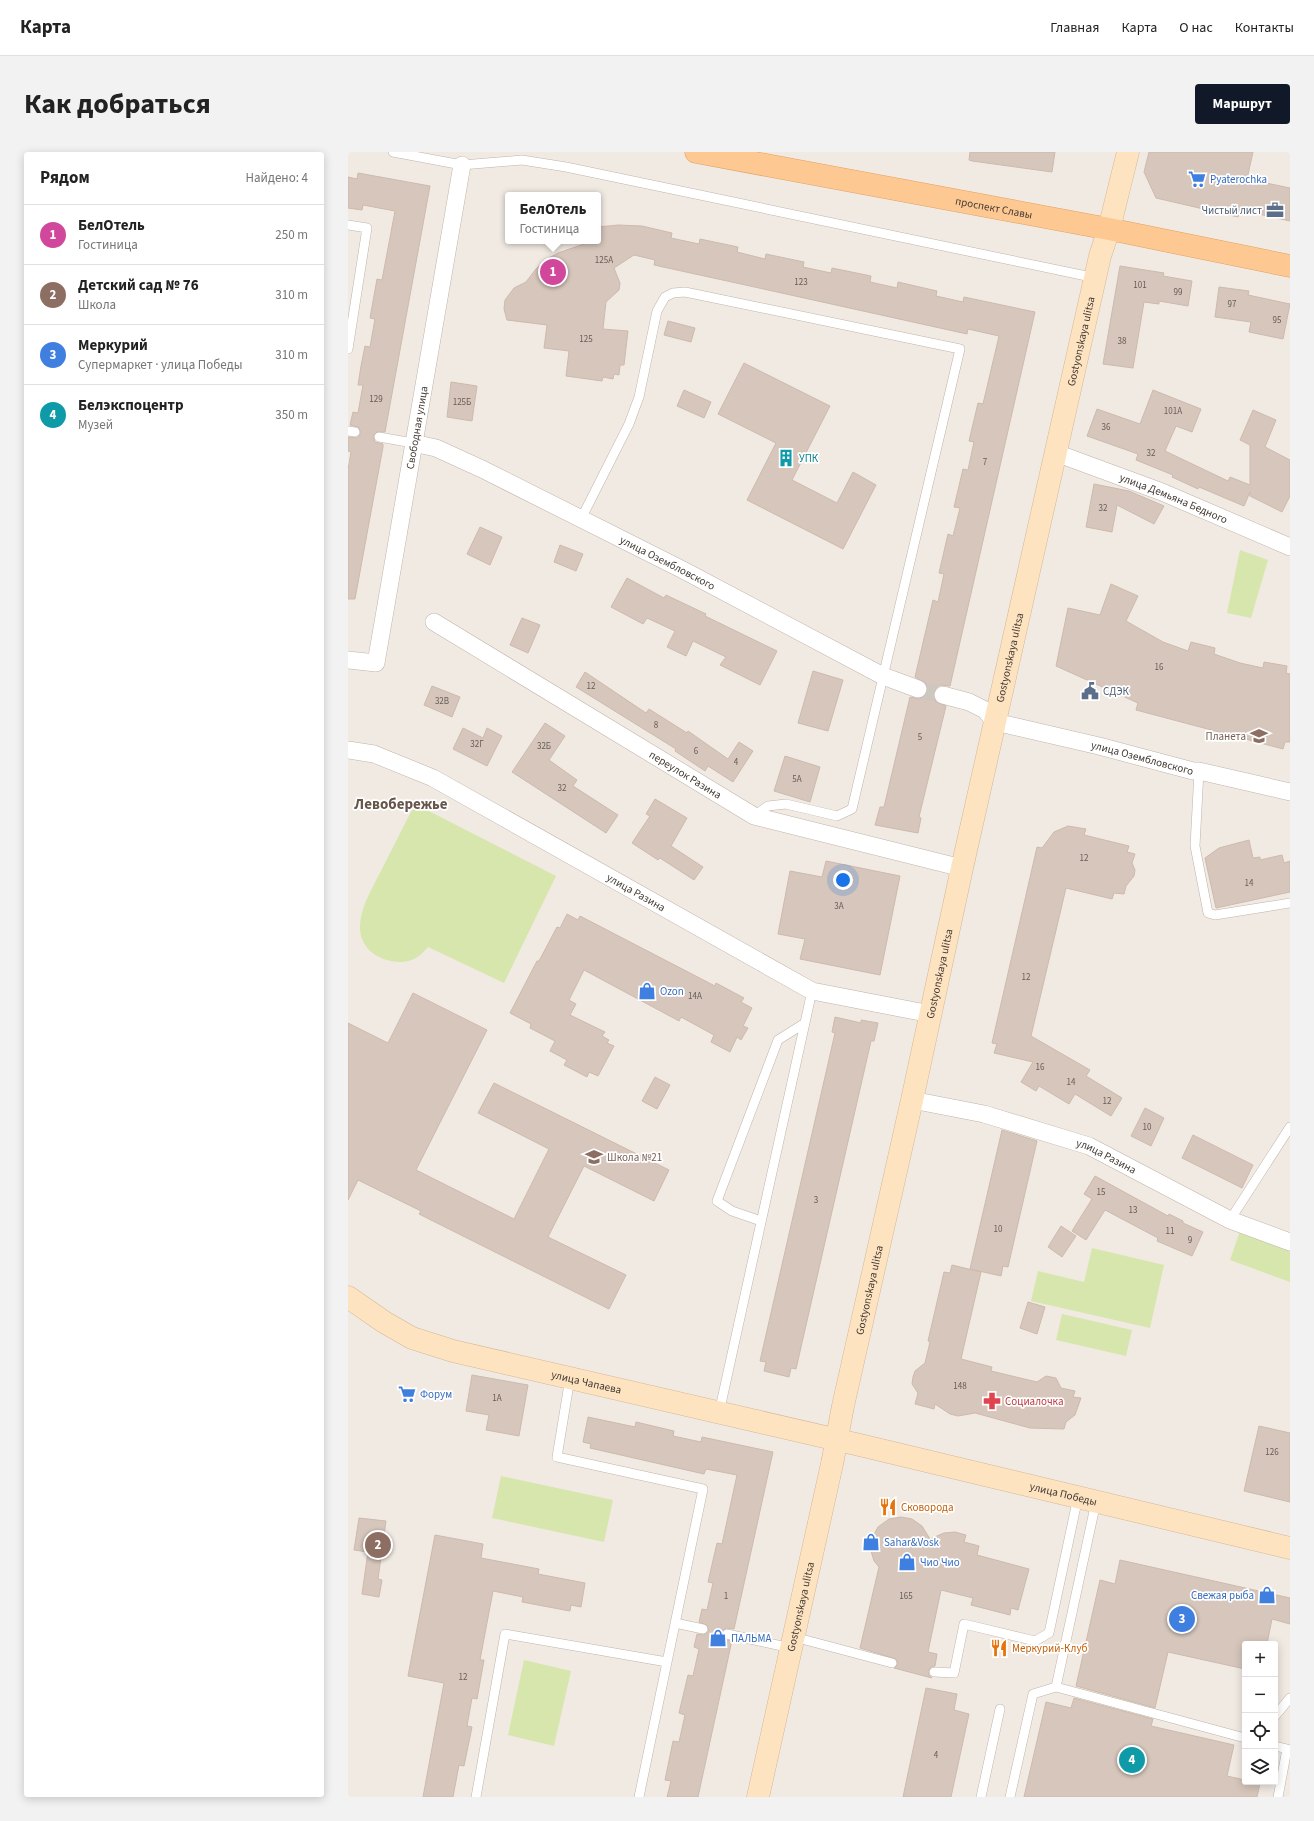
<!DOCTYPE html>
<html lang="ru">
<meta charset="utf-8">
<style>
body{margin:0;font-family:"Source Sans 3",sans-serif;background:#f2f2f2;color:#222}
.controls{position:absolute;right:12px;bottom:12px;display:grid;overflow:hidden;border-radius:4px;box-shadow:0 2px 10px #0003}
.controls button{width:36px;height:36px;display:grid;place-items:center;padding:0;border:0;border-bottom:1px solid #e0e0e0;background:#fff;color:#222;font:20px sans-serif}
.you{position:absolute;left:495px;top:728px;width:14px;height:14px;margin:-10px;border:3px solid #fff;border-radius:50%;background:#1a73e8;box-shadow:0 0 0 6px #1a73e833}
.badge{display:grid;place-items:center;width:26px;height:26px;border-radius:50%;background:#111827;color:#fff;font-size:13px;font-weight:700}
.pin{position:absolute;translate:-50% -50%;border:2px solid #fff;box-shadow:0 1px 4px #0006}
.popup{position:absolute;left:157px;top:40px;width:96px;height:52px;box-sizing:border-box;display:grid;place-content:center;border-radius:4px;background:#fff;filter:drop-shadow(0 1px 3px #0005);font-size:13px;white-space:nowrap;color:#767676}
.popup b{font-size:15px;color:#222}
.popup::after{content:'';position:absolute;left:50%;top:100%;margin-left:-8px;border:8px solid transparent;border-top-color:#fff}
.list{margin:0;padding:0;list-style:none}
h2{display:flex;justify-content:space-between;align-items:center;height:52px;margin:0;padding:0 16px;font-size:17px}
h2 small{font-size:13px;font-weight:400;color:#767676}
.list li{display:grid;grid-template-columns:26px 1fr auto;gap:12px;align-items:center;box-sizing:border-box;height:60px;padding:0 16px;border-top:1px solid #e0e0e0}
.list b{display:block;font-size:15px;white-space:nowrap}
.list p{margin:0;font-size:13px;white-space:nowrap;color:#767676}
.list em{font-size:13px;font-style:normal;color:#767676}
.icon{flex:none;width:22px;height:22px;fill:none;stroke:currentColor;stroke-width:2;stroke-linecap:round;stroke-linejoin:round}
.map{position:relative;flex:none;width:942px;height:1645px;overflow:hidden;border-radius:4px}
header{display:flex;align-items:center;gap:24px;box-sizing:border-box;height:56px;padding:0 20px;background:#fff;border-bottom:1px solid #e0e0e0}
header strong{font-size:19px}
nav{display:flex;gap:22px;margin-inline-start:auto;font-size:14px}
.intro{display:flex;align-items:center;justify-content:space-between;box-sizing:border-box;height:96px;padding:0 24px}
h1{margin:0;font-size:28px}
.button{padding:10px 18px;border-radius:4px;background:#111827;color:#fff;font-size:14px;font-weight:700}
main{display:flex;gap:24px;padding:0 24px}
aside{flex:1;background:#fff;border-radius:4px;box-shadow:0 2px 10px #0003}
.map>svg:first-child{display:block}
.green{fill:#d7e6ac}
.building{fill:#d6c6bc;stroke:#cdbaac}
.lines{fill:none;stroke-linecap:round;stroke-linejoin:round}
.street-tunnel{stroke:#cec7c0;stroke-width:17;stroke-dasharray:17 8;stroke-linecap:butt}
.lane-casing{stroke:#c0b3a9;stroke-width:10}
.street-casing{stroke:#c0b3a9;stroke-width:18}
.secondary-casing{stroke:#d4b795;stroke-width:23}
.primary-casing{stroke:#e1a161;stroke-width:23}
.lane{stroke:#fff;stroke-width:9}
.street{stroke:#fff;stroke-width:17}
.secondary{stroke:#fee3c1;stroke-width:22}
.primary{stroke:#fdc891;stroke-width:22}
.labels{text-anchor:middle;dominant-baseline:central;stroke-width:3.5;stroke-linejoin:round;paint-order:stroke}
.number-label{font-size:9px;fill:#685d56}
.shop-label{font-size:11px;fill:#366cbe;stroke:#fff;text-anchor:start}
.street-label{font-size:11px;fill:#433a34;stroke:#fff}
.service-label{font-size:11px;fill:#4e5e75;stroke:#fff;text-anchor:end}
.culture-label{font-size:11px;fill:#0d838f;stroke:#fff;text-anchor:start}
.education-label{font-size:11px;fill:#785e54;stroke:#fff;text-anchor:end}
.health-label{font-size:11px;fill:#be3a42;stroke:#fff;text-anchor:start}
.food-label{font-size:11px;fill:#c56008;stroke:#fff;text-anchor:start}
.district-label{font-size:15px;font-weight:bold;fill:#66564b;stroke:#fff}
</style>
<header>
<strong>Карта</strong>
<nav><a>Главная</a><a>Карта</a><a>О нас</a><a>Контакты</a></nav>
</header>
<div class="intro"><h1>Как добраться</h1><a class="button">Маршрут</a></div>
<main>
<aside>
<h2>Рядом<small>Найдено: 4</small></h2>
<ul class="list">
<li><span class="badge" style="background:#d1479c">1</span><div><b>БелОтель</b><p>Гостиница</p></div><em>250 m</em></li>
<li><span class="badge" style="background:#8d6e63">2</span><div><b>Детский сад № 76</b><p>Школа</p></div><em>310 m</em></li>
<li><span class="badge" style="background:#3f7fe0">3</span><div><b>Меркурий</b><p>Супермаркет · улица Победы</p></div><em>310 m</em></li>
<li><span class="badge" style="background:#0f9aa8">4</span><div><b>Белэкспоцентр</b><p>Музей</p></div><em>350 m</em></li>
</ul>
</aside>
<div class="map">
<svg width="942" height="1645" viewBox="0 0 942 1645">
<rect width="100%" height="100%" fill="#f1eae3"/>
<path class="green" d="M892 398 920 408 903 466 879 461Z
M67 652 208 724 156 831 80 795C69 808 60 812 43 809 27 806 12 794 12 776 12 755 25 735 34 717 45 695 56 673 67 652Z
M893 1076 942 1094V1130L882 1108Z
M744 1096 816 1113 802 1176 683 1149 690 1119 736 1130Z
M714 1162 784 1178 778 1204 708 1188Z
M153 1324 265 1348 256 1390 144 1366Z
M176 1508 223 1519 206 1594 160 1583Z"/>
<path class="building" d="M622 0H707L704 20 624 9 621 8Z
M801 0H905L899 27 942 36V69L892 58 890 65 808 46 796 20Z
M10 21 82 34 37 280H29L25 284 27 290 35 292V295L7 447H0V318L3 300 0 299V285L9 286 13 281 10 275 2 273 5 260 10 261 15 233H10L13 214 17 194 22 195 27 167 22 166 29 127 34 128 47 59 15 53 14 58 0 56V25L9 27Z
M270 73 294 74 324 81 323 86 351 92 352 87 390 95 389 100 417 107 418 102 456 110 455 115 483 121 484 116 523 124 522 130 549 136 550 130 589 139 588 144 615 150 616 145 687 160 602 534 592 533 588 536 585 541 588 550 598 554 571 665 573 666 570 681 527 673 532 655H536L562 545 572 547 577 544 579 540 578 531 567 525 585 448 590 450 596 422 591 421 600 382 605 384 612 356 606 355 615 317 620 318 626 290 621 289 630 251 635 252 651 184 620 177 619 182 420 138 306 113 307 108 286 103 266 116 272 131 271 138 258 150 255 177 280 179 276 213H272L271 223 266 222 265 227 255 225 254 229 218 224 221 199 196 196 199 173 159 168 156 157 157 148 166 136 178 130 188 117 199 107 210 101 236 92 238 89H250V75Z
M772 114 816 121 815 124 844 129 840 154 811 149V152L796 150 785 216 755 212Z
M871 135 901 139 900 143 942 152 935 187 901 180 903 170 867 165Z
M320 169 347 176 343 190 316 183Z
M396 211 482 254 444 328 489 351 505 320 528 333 495 397 399 348 428 291 370 262Z
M103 230 129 234 124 269 99 265Z
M336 238 363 250 356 266 329 254Z
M805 238 853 257 844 280 828 274 817 299 880 329 882 325 902 333V293L892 288 905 258 928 268 917 295 942 308V344L934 360 902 344V340L896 354 851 335 850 337 824 325 825 323 788 308 790 302 739 284 749 257 792 272Z
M746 332 781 339 816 354 806 372 769 353 764 380 738 375Z
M132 375 154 385 142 413 119 402Z
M212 393 235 402 228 419 206 410Z
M279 426 316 446 318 443 358 462 357 464 429 499 412 533 372 513 378 505 345 489 338 504 319 495 327 479 299 466 295 472 263 455Z
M763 432 790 444 778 469 815 490 840 499 843 490 867 496 866 502 892 511 915 516 916 510 939 514 938 521 942 522V590H937L935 597 788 558 790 551 708 514 720 456 752 463Z
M174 466 192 473 180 501 162 493Z
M465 519 495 528 480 579 450 571Z
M237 520 298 561 301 557 339 581 340 579 380 607 391 590 405 599 385 630 360 614 357 619 327 599 328 597 228 535Z
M84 534 112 545 104 565 76 553Z
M197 571 217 584 201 608 229 628 225 634 270 663 258 681 164 620Z
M115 576 135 586 139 576 154 584 139 614 105 597Z
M437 604 472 615 462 650 426 639Z
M307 647 339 666 323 694 355 715 346 728 312 706 310 708 284 691 302 664 298 662Z
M720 674 738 677 736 683 781 694 779 700 787 702 784 711 787 718 786 724 778 734 776 742 766 741 764 747 718 736 683 884 742 918 738 924 774 946 763 964 727 942 721 952 691 934 688 939 673 930 685 910 646 901 649 892 644 891 689 695 694 696 706 680Z
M901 688 905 706 912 705V708L934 703 936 711 942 709V740L868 756 857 706 871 696Z
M478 709 552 724 532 823 452 807 457 787 430 782 442 719 474 725Z
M219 762 230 768 232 764 367 834 368 831 396 846 393 850 404 856 395 874 400 876 393 888 389 885 382 900 363 890 366 883 333 865 331 869 236 818 221 848 228 852 222 863 257 880 254 884 261 888 259 891 266 894 250 924 241 920 239 925 216 913 219 908 202 899 207 889 182 876 183 872 162 861 189 809H191L209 775 212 776Z
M65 841 139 878 68 1018 166 1067 201 997 130 961 146 931 321 1018 306 1049 236 1014 200 1085 278 1123 261 1157 71 1062 73 1059 10 1028 0 1048V871L40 891Z
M487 865 513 871V868L530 871 526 889H523L448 1217 443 1216 441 1225 416 1219 418 1210 412 1209 487 881 484 880Z
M307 925 322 933 309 957 294 949Z
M797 956 816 966 803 994 783 984Z
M654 978 689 989 660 1115 655 1114 653 1124 622 1117Z
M845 983 905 1013 894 1036 834 1006Z
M747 1024 820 1064 821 1062 835 1069V1071L855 1080 844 1104 809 1089 810 1086 757 1058 738 1088 724 1079 744 1047 736 1042Z
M713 1074 728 1084 714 1105 700 1095Z
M604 1113 633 1120 613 1207 644 1215 643 1219 689 1230 698 1224 708 1226 713 1236 727 1239 725 1245 733 1246 727 1263 718 1270 716 1277 682 1276 627 1261 610 1264 602 1262 587 1252 586 1257 567 1252 570 1241 564 1232 565 1225 567 1219 577 1211 582 1190 580 1189 596 1120 602 1121Z
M680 1150 697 1155 689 1182 672 1176Z
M124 1223 180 1233 171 1284 138 1278 141 1263 118 1259Z
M240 1265 287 1275 288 1270 326 1279 325 1284 353 1290 354 1285 425 1300 386 1477 378 1476 373 1480 375 1487 383 1489V1493L350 1645H319L323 1629 317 1628 325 1589 331 1590 337 1563 331 1561 340 1523 345 1524 351 1497 346 1495 349 1482 356 1483 361 1479 359 1473 351 1470 354 1457 359 1458 365 1431 360 1430 369 1391 374 1392 389 1323 358 1317 356 1322 242 1296 243 1292 235 1290Z
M911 1274 942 1281V1350L896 1339Z
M553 1365 564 1367 574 1374 582 1387 596 1381 607 1380 618 1383 616 1390 631 1394 629 1403 681 1417 670 1458 663 1456 662 1463 623 1453 625 1446 593 1438 580 1500 589 1502 587 1514 583 1515 580 1519 581 1523 584 1526 546 1516 550 1512 548 1507 512 1496 531 1415 526 1409 523 1399 525 1384 530 1375 541 1367Z
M11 1366 38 1369 30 1427 34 1428 31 1445 14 1442 20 1400 6 1398Z
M87 1383 135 1392 133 1406 191 1417 190 1422 237 1431 233 1455 223 1453 222 1459 174 1450 175 1445 145 1439 132 1508H136L129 1547 124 1546 119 1574 124 1575 116 1614 111 1613 105 1645H75L96 1531 60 1524Z
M772 1408 942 1446V1472L924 1467 919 1492H897V1517L820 1500 807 1556 728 1534 752 1428 767 1432Z
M578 1536 609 1542 606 1558 621 1562 603 1645H555Z
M726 1546 805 1567 803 1574 886 1593 879 1624 897 1628V1630L912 1631 909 1645H676L698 1550 723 1556Z"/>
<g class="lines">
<path class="street-tunnel" d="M570 537 595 543"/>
<g class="lane-casing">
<path id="lane" d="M45 0 114 13 174 8 218 15 748 126
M0 73 19 76 0 197
M0 279 7 280
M31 285 65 291
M233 367 281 272 291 245 309 159 317 145 325 141 337 140 612 197 504 657 489 664 438 652 420 654 406 664
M851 619 847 694 860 761 867 763 942 751
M882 1068 942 975
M413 1069 384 1059 369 1049 430 888 457 871
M222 1226 209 1305 355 1337 291 1645
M371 1261 464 839
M327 1471 355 1477
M379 1482 443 1496
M446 1485 544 1511
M586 1520 606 1521 616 1472 687 1489 701 1481 730 1345
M708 1535 897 1586
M927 1564 942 1546
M927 1594 939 1597 930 1645
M128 1645 157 1482 319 1510
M633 1645 652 1557
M662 1645 685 1542 708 1535 748 1350"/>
</g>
<g class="street-casing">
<g id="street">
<path id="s1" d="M65 291 88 296 134 317 335 418 535 524 570 537"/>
<path id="s2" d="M708 301 814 340 942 395"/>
<path id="s3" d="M86 470 406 664 614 716"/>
<path id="s4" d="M0 508 28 511 114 13"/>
<path id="s5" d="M595 543 621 550 637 558 647 570 751 594 845 619H851L942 640"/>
<path id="s6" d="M0 598 26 602 85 626 464 839 583 862"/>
<path id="s7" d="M564 948 636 962 741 994 882 1068 942 1090"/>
</g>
</g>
<g class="secondary-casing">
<g id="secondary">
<path id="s8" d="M0 1145 36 1170 64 1186 105 1199 516 1294 942 1396"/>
<path id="s9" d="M410 1645 484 1312 495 1254 564 948 614 716 752 104 761 77 780 0"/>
</g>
</g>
<g class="primary-casing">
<g id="primary">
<path id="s10" d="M348 0 761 77 942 114"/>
</g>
</g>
<use href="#lane" class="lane"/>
<use href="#street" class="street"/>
<use href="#secondary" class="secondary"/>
<use href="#primary" class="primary"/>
</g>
<defs>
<g id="supermarket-bare" transform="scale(1.38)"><path d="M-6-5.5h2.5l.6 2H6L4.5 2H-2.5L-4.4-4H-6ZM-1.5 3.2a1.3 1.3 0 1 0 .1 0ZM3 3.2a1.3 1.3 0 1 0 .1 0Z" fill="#3f7fe0" stroke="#fff" stroke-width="2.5" paint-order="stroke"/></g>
<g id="office-bare" transform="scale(1.38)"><path d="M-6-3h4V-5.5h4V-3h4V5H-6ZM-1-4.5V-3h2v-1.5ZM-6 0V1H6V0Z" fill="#5c6f8a" stroke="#fff" stroke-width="2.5" paint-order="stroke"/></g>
<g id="building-bare" transform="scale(1.38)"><path d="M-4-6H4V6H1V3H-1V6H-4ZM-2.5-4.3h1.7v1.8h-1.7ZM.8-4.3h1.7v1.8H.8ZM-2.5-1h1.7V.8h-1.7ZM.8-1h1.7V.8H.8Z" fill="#0f9aa8" stroke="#fff" stroke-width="2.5" paint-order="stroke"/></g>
<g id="civic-bare" transform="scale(1.38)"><path d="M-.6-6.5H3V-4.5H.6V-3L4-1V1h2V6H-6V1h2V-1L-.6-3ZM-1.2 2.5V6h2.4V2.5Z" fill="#5c6f8a" stroke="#fff" stroke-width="2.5" paint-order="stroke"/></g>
<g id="school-bare" transform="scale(1.38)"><path d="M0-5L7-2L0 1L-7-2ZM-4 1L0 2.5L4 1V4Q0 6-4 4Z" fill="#8d6e63" stroke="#fff" stroke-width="2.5" paint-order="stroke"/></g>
<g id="shop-bare" transform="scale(1.38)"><path d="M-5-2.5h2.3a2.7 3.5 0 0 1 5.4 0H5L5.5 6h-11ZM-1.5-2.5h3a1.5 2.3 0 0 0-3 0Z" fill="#3f7fe0" stroke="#fff" stroke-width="2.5" paint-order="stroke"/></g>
<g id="pharmacy-bare" transform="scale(1.38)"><path d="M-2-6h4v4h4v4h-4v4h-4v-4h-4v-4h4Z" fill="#e0444e" stroke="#fff" stroke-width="2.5" paint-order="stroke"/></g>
<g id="restaurant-bare" transform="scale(1.38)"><path d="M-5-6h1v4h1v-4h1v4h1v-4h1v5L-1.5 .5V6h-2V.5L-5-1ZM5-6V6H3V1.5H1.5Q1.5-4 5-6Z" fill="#e8710a" stroke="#fff" stroke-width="2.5" paint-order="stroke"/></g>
</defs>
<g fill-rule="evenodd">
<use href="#supermarket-bare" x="849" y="27"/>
<use href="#office-bare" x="927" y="58"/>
<use href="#building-bare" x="438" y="306"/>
<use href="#civic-bare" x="742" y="539"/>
<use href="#school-bare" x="911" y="584"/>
<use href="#shop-bare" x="299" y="839"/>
<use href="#school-bare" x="246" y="1005"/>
<use href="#supermarket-bare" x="59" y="1242"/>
<use href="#pharmacy-bare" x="644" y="1249"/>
<use href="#restaurant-bare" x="540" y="1355"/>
<use href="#shop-bare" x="523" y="1390"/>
<use href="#shop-bare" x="559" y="1410"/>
<use href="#shop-bare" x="919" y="1443"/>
<use href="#shop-bare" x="370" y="1486"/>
<use href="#restaurant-bare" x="651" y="1496"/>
</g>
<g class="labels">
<g class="number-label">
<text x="256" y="108">125А</text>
<text x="453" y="130">123</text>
<text x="792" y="133">101</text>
<text x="830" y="140">99</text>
<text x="884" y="152">97</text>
<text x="929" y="168">95</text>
<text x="238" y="187">125</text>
<text x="774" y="189">38</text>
<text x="28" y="247">129</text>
<text x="114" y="250">125Б</text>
<text x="825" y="259">101А</text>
<text x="758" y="275">36</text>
<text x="803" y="301">32</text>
<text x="637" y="310">7</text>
<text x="755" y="356">32</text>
<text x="811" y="515">16</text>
<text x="243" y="534">12</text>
<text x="94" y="549">32В</text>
<text x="308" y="573">8</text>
<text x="572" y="585">5</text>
<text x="129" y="592">32Г</text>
<text x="196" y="594">32Б</text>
<text x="348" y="599">6</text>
<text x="388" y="610">4</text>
<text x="449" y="627">5А</text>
<text x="214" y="636">32</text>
<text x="736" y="706">12</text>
<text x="901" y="731">14</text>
<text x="491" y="754">3А</text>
<text x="678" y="825">12</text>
<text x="347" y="844">14А</text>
<text x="692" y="915">16</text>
<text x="723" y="930">14</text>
<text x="759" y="949">12</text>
<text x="799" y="975">10</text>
<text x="753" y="1040">15</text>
<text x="468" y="1048">3</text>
<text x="785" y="1058">13</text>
<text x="650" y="1077">10</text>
<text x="822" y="1079">11</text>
<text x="842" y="1088">9</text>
<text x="612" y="1234">148</text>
<text x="149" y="1246">1А</text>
<text x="924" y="1300">126</text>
<text x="378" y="1444">1</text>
<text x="558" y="1444">165</text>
<text x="115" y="1525">12</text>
<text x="588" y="1603">4</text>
</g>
<g class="shop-label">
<text x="862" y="27">Pyaterochka</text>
<text x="312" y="839">Ozon</text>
<text x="72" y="1242">Форум</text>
<text x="536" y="1390">Sahar&amp;Vosk</text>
<text x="572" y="1410">Чио Чио</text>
<text x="906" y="1443" text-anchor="end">Свежая рыба</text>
<text x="383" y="1486">ПАЛЬМА</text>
</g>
<g class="street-label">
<text stroke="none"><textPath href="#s10" startOffset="303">проспект Славы</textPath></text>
<text stroke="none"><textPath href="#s9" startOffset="1491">Gostyonskaya ulitsa</textPath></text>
<text stroke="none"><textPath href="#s4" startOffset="267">Свободная улица</textPath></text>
<text stroke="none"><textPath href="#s2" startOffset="126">улица Демьяна Бедного</textPath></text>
<text stroke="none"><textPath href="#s1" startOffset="282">улица Озембловского</textPath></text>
<text stroke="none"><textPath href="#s9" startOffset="1167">Gostyonskaya ulitsa</textPath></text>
<text stroke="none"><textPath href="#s5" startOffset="212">улица Озембловского</textPath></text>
<text stroke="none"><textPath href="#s3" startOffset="294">переулок Разина</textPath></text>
<text stroke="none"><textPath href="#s6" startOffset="323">улица Разина</textPath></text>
<text stroke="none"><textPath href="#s9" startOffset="843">Gostyonskaya ulitsa</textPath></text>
<text stroke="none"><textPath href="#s7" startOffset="203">улица Разина</textPath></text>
<text stroke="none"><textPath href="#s9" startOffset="519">Gostyonskaya ulitsa</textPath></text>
<text stroke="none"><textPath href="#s8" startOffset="256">улица Чапаева</textPath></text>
<text stroke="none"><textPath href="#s8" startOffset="746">улица Победы</textPath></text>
<text stroke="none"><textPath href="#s9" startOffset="195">Gostyonskaya ulitsa</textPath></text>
</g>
<g class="service-label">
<text x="914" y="58">Чистый лист</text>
<text x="755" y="539" text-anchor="start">СДЭК</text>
</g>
<g class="culture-label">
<text x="451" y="306">УПК</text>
</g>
<g class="education-label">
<text x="898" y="584">Планета</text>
<text x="259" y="1005" text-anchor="start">Школа №21</text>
</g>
<g class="health-label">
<text x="657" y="1249">Социалочка</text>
</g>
<g class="food-label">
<text x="553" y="1355">Сковорода</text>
<text x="664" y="1496">Меркурий-Клуб</text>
</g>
<g class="district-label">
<text x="53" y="652">Левобережье</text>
</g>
</g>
</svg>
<div class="controls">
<button>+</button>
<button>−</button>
<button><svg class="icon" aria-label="locate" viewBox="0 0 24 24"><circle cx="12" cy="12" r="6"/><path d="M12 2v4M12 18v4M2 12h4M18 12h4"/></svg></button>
<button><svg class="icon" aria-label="layers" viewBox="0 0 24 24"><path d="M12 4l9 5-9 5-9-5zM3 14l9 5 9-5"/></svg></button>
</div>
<div class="you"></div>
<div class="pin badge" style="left:205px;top:120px;background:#d1479c">1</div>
<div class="popup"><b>БелОтель</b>Гостиница</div>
<div class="pin badge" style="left:30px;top:1393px;background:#8d6e63">2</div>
<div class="pin badge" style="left:834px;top:1467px;background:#3f7fe0">3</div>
<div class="pin badge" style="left:784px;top:1608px;background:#0f9aa8">4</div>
</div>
</main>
